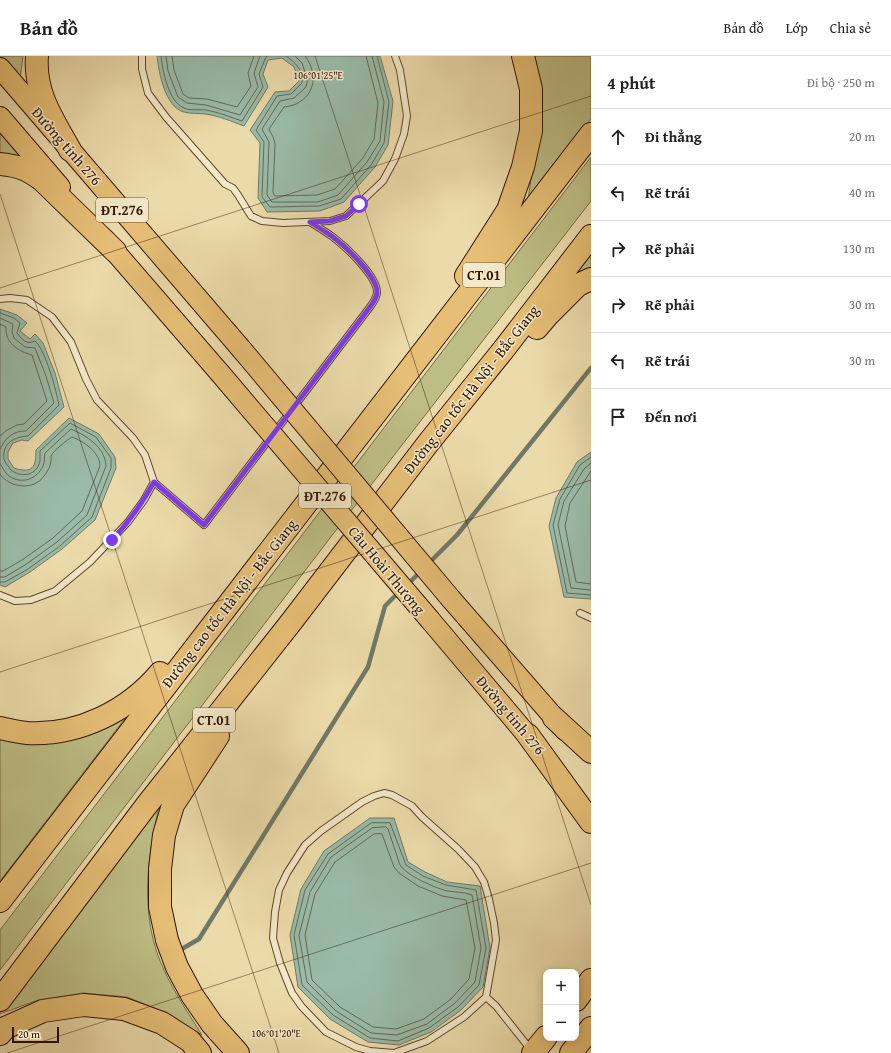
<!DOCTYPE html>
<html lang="vi">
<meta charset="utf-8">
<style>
body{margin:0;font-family:"Gentium Book Plus",serif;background:#f2f2f2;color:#222}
.controls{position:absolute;right:12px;bottom:12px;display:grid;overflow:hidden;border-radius:8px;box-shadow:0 2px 10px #0003}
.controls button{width:36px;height:36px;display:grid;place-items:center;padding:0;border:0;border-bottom:1px solid #e0e0e0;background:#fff;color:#222;font:20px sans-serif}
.scale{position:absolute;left:12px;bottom:10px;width:47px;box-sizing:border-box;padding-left:4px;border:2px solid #321605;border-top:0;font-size:11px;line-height:14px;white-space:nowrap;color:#321605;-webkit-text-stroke:3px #f3e8c8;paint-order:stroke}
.stop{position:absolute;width:12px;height:12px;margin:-9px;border:3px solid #7c3aed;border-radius:50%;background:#fff}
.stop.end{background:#7c3aed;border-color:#fff;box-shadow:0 1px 4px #0008}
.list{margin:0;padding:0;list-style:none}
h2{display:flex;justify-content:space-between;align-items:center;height:52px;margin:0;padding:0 16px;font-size:17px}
h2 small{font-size:13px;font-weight:400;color:#767676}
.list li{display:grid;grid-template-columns:26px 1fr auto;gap:12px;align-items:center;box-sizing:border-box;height:56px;padding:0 16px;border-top:1px solid #e0e0e0}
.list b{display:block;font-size:15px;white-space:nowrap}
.list em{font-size:13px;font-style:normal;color:#767676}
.icon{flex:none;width:22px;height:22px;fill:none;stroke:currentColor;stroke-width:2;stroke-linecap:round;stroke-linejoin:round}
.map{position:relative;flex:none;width:591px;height:997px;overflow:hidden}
header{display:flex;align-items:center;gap:24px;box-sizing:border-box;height:56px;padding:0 20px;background:#fff;border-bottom:1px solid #e0e0e0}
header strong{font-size:19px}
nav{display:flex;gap:22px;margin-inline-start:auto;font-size:14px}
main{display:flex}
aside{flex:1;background:#fff}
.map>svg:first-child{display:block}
.green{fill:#bdbe85;stroke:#786a45}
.water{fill:#99bba8;stroke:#707967}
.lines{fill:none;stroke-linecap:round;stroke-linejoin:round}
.shore{stroke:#666856;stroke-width:1}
.stream{stroke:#707967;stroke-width:4.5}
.lane-casing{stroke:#60472e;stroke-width:8}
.primary-casing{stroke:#321605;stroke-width:22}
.highway-casing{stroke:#321605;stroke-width:24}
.lane{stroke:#f3e8c8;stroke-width:6}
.primary{stroke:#e6be75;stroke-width:20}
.highway{stroke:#e6be75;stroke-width:22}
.primary-bridge-casing{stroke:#321605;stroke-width:22;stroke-linecap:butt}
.primary-bridge{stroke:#e6be75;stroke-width:20}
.route{stroke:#7c3aed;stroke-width:5}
.ticks{fill:none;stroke:#321605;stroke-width:1;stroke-opacity:0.45}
.labels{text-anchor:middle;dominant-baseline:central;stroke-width:3;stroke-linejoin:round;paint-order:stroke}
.shield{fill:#f3e8c8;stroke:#6c5540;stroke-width:1}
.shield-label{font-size:14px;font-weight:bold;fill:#321605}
.street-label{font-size:15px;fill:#321605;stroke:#f3e8c8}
.ticks-label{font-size:10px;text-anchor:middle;fill:#321605;stroke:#f3e8c8;stroke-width:3;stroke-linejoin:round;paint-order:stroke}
</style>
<header>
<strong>Bản đồ</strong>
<nav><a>Bản đồ</a><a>Lớp</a><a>Chia sẻ</a></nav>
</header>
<main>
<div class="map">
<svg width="591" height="997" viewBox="0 0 591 997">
<rect width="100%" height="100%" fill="#ecdbaa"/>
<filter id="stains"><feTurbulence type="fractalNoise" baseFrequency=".005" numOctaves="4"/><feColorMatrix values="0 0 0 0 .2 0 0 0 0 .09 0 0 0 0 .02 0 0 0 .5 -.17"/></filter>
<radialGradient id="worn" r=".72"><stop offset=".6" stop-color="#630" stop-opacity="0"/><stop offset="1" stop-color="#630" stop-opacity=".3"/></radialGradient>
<path class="green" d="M0 0H23L20 24 0 1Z
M535 0H591V63L528 145 532 115 542 74 541 29Z
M0 66 32 104 0 99Z
M591 101V145L330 482 0 914V874Z
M591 195V212L570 222Z
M130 656 0 825V678Z
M161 743C147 799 138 861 165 916 175 938 189 958 202 979L166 957 127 941 83 937 38 944 0 958V953Z"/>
<path class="water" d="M157 0H380L393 45 388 89 375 111 344 146 320 155 267 156 258 142 260 87 250 74 275 36 289 35 299 25 294 11 282 2 268 4 263 18 268 31 244 70C231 65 219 60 205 58 199 57 190 58 184 56 165 51 159 17 157 0Z
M0 253 17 259 27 267 20 275 30 283 35 278 43 287 55 317 64 351 28 385 22 384 13 387 8 396V403L14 412C33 418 36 411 36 394L69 362 99 378 115 401 116 412 95 464 62 493 30 516 5 531 0 529Z
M591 396V543L564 541 549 470 556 442 577 406Z
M370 762H394L408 806 425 816 447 826 480 830 490 892 483 931 461 954 431 976 399 989 368 986 330 963 298 931 290 879 301 833 324 795Z"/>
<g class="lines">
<path class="shore" d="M161 0C163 16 168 45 184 52 190 55 199 53 206 54 218 56 230 61 242 65L263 31 259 18 265 3 267 0
M166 0 168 15 178 41 187 47 206 49 240 59 258 31 254 17 260 0
M172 0 174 14 183 38 189 42 207 43 237 51 251 30 248 17 254 0
M286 0C296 7 303 14 302 27L291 38 277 40 256 74 264 86 262 141 270 151 319 150 341 143 371 109 384 87 389 46 377 0
M295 0 302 7 307 22V28L305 32 294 42 280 45 262 73 269 86 267 139 272 146H318L338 139 367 106 380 85 384 46 372 0
M305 0C318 17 316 38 296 48 292 50 288 50 284 51L269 73 273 81 275 87 273 137 275 140 317 139 335 133 363 102 374 83 378 47 366 0
M0 257 14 262 20 267 17 277C22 284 27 289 35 285 46 295 56 334 59 349L28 380C14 381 2 387 4 403 5 407 9 411 11 414 21 422 37 420 40 405 40 402 40 398 40 395L70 367 96 381 111 402V412L92 461 60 490 28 513 5 526H0
M0 262 13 268 12 276 14 282 25 291 35 292 46 320 54 347 26 375C13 375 6 381 0 393
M0 268 6 271C5 287 18 295 32 299L47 345 24 368 17 369 7 374 0 380
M591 401 580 409 560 443 553 469 567 537 591 539
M0 407C2 411 5 417 9 420 22 429 37 423 43 410 45 406 44 401 45 397L71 373C87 380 105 391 106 410L87 459 57 486 25 509 5 521H0
M591 407 584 413 564 445 558 469 571 532 591 534
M591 415 570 447 565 470 576 526 591 528
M0 418C9 432 34 435 44 420 47 416 50 412 51 406 51 405 51 401 51 400 53 395 67 384 72 381 83 385 100 396 100 410L82 455 53 482 22 504 3 515H0
M390 767 406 809 423 820 446 829 476 834 486 892 479 929 458 951 429 972 398 985 370 982 333 959 302 929 294 879 305 834 328 798 371 767Z
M386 771 388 773 400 809C406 819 435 832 447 835 455 836 464 836 472 839L481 892 475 926 455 947 427 968 397 979 371 977 336 955 307 926 299 879 310 836 331 801 372 772Z
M382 778 394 811 399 817 418 830 442 840 466 844 475 892 469 923 451 943 424 963 396 973 373 971 340 951 312 924 305 879 315 838 335 806 374 778Z"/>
<path class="stream" d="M428 508 457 479 591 312
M407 529 422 514
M180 894 199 883 368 611 385 550 400 535"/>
<g class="lane-casing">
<path id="lane" d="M142 0V13L148 37 166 61 225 128 233 132 238 139 251 160 262 165 283 167 330 165 346 160 383 125 395 103 404 78 407 60 400 14 395 0
M0 243 10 242 27 244 52 261 71 286 86 323 97 344 133 382 145 399 154 426 204 469 370 251C373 247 376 243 377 237 378 221 346 191 333 181 326 176 318 171 310 166
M0 539 15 545 31 544 55 535 90 506 128 466 144 444 154 426
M580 557 591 562
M486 941 464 961 427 985 394 997 370 995 356 991 326 976 302 951 292 937 280 907 273 882 275 856 279 834 287 817 305 789 321 775 362 746 374 740 384 737 392 739 412 750 422 761 458 793 475 811 484 826 489 843 494 867 496 884 486 941 496 950 531 994"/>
</g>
<g class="primary-casing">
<path id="primary" d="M0 12 243 295
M0 61 60 131
M104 183 219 316
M451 543 565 674
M431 565 538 692"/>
</g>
<g class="highway-casing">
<path id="highway" d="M37 0C34 37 53 63 70 94
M0 108C19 110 27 113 42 124L115 195
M466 220 508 154 523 111 531 75V33L523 0
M537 272 548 259 578 229 591 223
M554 662 591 696
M0 672C9 674 18 676 27 677 78 680 128 655 160 617
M528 679 591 766
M218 680 173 749 164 779 160 813V851L167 884 177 911 192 939 212 968 238 997
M0 845C196 589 395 334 591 78
M0 944 146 750 292 565 429 386 504 293 591 180
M576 944 591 924
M0 978 5 972 43 955 84 949 124 953 162 967 190 985 200 997
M533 997 546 981
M571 997 591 972"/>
</g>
<use href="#lane" class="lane"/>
<use href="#primary" class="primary"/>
<use href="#highway" class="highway"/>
<g class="primary-bridge-casing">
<path id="primary-bridge" d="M243 295 451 543
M219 316 431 565"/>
</g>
<use href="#primary-bridge" class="primary-bridge"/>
</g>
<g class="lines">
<path class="route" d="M112 484C129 466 142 448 154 426L204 469 370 251C373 247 376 243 377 237 378 221 346 191 333 181 326 176 318 171 310 166L330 165 346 160 359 148"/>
</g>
<path class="ticks" d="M315 0 591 849M0 138 279 997M0 232 591 40M0 616 591 424M7 997 591 807"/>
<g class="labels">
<g class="shield">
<rect x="96" y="142" width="52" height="24" rx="3"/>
<rect x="463" y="207" width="42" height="24" rx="3"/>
<rect x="299" y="428" width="52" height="24" rx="3"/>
<rect x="193" y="652" width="42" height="24" rx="3"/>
</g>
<g class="shield-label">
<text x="122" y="154">ĐT.276</text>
<text x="484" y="219">CT.01</text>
<text x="325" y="440">ĐT.276</text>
<text x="214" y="664">CT.01</text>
</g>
<g class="street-label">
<text transform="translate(67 90) rotate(49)">Đường tỉnh 276</text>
<text transform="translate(471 333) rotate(-52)">Đường cao tốc Hà Nội - Bắc Giang</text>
<text transform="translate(387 514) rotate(50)">Cầu Hoài Thượng</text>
<text transform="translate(229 547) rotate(-52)">Đường cao tốc Hà Nội - Bắc Giang</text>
<text transform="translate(511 659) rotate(50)">Đường tỉnh 276</text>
</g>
</g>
<g class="ticks-label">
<text x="318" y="23">106°01'25"E</text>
<text x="276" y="981">106°01'20"E</text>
</g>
<rect width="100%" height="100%" filter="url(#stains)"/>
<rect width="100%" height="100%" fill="url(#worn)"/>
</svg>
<div class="controls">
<button>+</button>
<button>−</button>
</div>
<div class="scale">20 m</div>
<div class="stop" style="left:359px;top:148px"></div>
<div class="stop end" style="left:112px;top:484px"></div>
</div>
<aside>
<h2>4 phút<small>Đi bộ · 250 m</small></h2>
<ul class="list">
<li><svg class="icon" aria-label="ahead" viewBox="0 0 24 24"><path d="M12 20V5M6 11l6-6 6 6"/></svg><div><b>Đi thẳng</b></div><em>20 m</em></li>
<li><svg class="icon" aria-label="left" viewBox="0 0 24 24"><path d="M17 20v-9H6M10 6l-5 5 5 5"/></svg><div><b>Rẽ trái</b></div><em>40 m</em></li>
<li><svg class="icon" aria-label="right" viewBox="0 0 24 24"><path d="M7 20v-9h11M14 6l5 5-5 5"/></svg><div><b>Rẽ phải</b></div><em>130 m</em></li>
<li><svg class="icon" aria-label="right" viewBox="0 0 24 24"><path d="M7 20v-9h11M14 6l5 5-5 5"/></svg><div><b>Rẽ phải</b></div><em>30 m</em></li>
<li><svg class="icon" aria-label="left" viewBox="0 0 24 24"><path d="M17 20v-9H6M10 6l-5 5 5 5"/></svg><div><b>Rẽ trái</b></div><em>30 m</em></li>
<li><svg class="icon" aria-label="arrive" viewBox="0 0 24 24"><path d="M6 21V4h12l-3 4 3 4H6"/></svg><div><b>Đến nơi</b></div></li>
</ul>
</aside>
</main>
